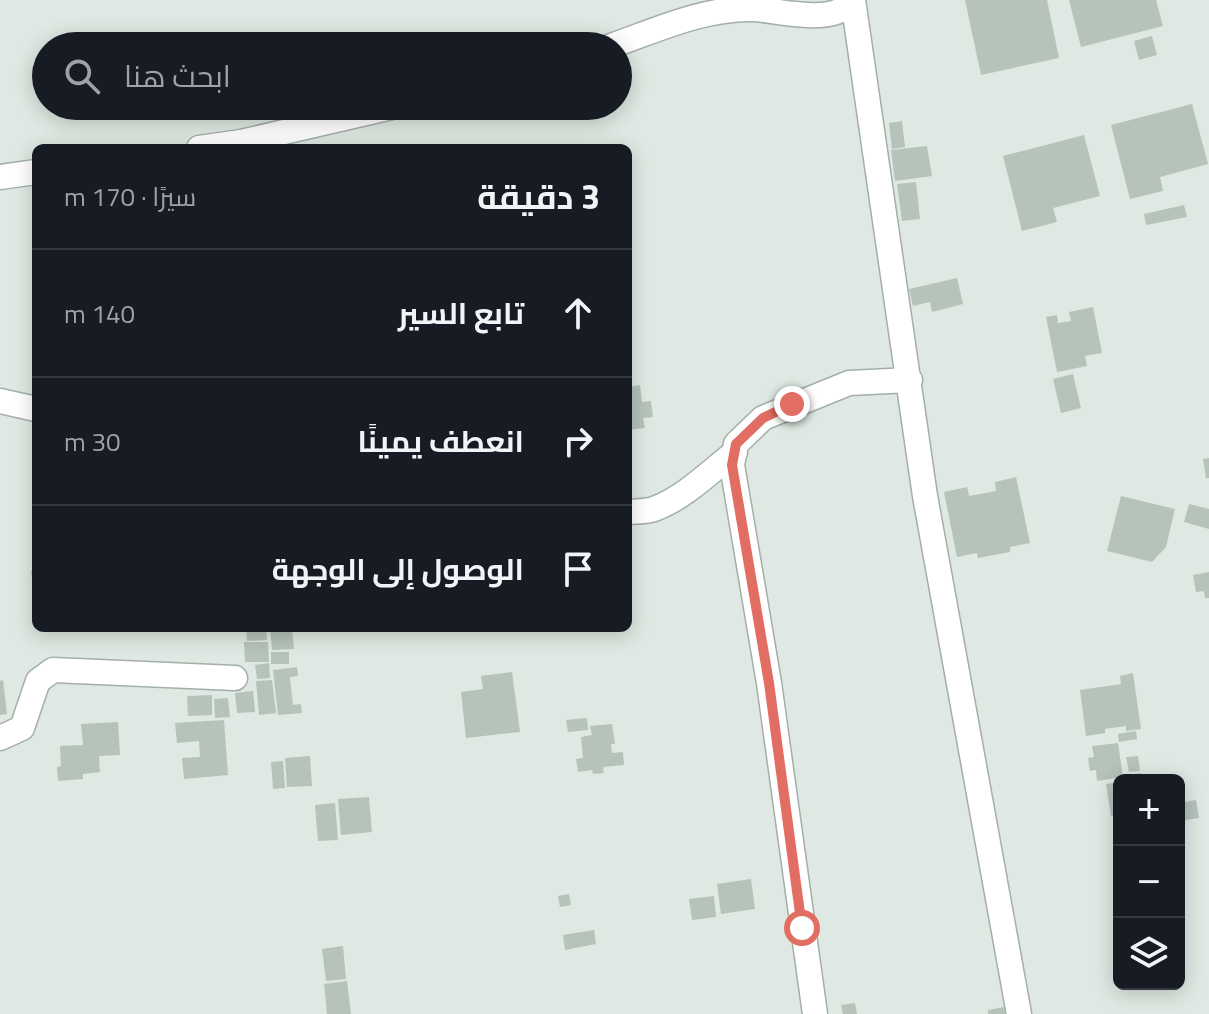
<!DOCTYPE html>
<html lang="ar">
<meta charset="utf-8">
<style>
body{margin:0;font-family:"Titillium Web",Cairo,sans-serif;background:#20242c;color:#f1f3f6;direction:rtl}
.controls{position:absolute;right:24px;bottom:24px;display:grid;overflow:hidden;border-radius:12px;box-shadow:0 4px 20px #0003}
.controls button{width:72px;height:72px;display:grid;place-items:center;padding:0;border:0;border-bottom:2px solid #363941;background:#171b24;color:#f1f3f6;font:40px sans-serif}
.stop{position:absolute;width:24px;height:24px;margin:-18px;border:6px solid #e26d63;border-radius:50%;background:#fff}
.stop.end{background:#e26d63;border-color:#fff;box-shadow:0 2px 8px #0008}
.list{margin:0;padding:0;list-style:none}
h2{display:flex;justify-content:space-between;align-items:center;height:104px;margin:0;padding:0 32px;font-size:34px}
h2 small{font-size:26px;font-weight:400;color:#9ea1a6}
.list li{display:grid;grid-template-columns:52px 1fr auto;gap:24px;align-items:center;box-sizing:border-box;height:128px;padding:0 32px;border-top:2px solid #363941}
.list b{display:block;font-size:30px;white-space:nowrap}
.list em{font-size:26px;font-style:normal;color:#9ea1a6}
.icon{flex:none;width:44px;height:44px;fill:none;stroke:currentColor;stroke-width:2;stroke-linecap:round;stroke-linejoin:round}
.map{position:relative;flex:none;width:1209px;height:1014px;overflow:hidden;direction:ltr}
.search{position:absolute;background:#171b24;box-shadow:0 4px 20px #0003;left:32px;top:32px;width:600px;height:88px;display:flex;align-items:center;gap:20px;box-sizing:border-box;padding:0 28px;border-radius:44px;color:#9ea1a6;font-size:30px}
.panel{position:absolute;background:#171b24;box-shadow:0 4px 20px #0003;left:32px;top:144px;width:600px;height:488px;border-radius:12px;direction:rtl}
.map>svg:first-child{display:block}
.building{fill:#b5c3bb}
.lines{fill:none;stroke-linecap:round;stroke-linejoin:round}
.minor-casing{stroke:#a3afa8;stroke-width:27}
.minor{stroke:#fff;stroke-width:24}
.route{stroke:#e26d63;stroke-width:10}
</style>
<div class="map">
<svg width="1209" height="1014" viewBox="0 0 1209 1014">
<rect width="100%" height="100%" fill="#dfe8e2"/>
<path class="building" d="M965 0H1047L1059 58 981 75Z
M1069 0H1156L1163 26 1081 47Z
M1152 36 1157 55 1139 60 1134 41Z
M1192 104 1208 164 1160 177 1163 191 1130 199 1111 125Z
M902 121 905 147 892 149 889 123Z
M1084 135 1100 196 1053 208 1057 222 1022 231 1003 156Z
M927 146 932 176 895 181 891 150Z
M916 182 920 219 902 221 897 184Z
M1184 205 1187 217 1146 225 1144 214Z
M957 278 963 304 932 312 930 302 913 306 909 289Z
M1093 307 1102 353 1085 356 1087 366 1057 372 1046 317 1057 315 1058 323 1071 321 1069 312Z
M1073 374 1081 408 1061 413 1053 379Z
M640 385 642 402 651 401 653 417 643 418 645 428 628 430V387Z
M1209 458V478H1206L1203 459Z
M1016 477 1030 543 1010 547V552L978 558 977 553 957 557 944 492 967 487 969 496 996 491 995 482Z
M1121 496 1175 509 1166 547 1152 562 1107 551Z
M1189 504 1209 509V529L1184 522Z
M31 571H36V594H34Z
M1209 572V598H1205L1204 591 1196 592 1193 575Z
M246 628H266L267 640 247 641Z
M270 628H292L294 649 272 650Z
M244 642H268L269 662H245Z
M271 652H289V664H271Z
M269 663 270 678 257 679 255 665Z
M297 667 298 676 290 677 293 705 301 704 302 713 278 715 273 670Z
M512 672 520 732 466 738 461 692 483 689 481 676Z
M1133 673 1141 729 1126 731V726L1105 729V733L1086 736 1080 690 1121 684 1120 676Z
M3 680 7 714 0 715V681Z
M272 680 276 713 259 715 256 681Z
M253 691 255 712 237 713 235 693Z
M212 695V715L188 716 187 696Z
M228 698 230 717 215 718 214 699Z
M587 718 588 730 568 732 566 720Z
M224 720 228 775 184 779 182 758 200 757 199 741 177 743 175 723Z
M118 722 120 755 99 756 100 772 83 774V779L58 781 57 767 61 766 60 746 83 745 81 724Z
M612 724 615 744H611L612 753 623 752 624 765 603 767 604 773 593 774 592 770 578 772 576 759 583 758 581 737 592 735 590 726Z
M1136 731 1137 739 1119 742 1118 734Z
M1118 743 1123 777 1097 781 1096 770 1090 771 1088 758 1094 757 1092 746Z
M310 756 312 786 287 787 285 758Z
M1138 756 1140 771 1129 772 1126 757Z
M283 761 285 788 273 789 271 762Z
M1141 773 1142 780H1130L1129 775Z
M1119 782V814L1111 816 1106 784Z
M369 797 372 832 341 835 338 799Z
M1196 800 1199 818 1179 821V803Z
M335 803 338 840 318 841 315 805Z
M751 879 755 909 721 914 717 884Z
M569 894 571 905 560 907 558 896Z
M714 896 716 917 692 920 689 899Z
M594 930 596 944 565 950 563 935Z
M343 946 346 979 326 981 322 949Z
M347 981 351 1014H327L324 984Z
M855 1003 857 1014H843L841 1005Z
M1004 1007 1005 1014H988V1010Z"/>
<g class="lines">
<g class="minor-casing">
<path id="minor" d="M853 0 925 496 1019 1014
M611 46C657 30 703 8 753 9 779 10 836 27 852 0
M199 148 241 142 396 106
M0 177 36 172
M0 401 36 409
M628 512C636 511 646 512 654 509 684 498 710 472 735 452
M0 738 22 728 38 681 53 670 235 678
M815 1014 769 683 732 465 736 444 763 418 849 383 910 380"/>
</g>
<use href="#minor" class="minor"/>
</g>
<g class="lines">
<path class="route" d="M792 404 763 418 736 444 732 465 769 683 802 928"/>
</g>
</svg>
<div class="controls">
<button>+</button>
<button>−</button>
<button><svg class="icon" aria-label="layers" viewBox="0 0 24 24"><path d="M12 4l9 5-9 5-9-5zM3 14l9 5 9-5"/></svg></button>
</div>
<div class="stop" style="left:802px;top:928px"></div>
<div class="stop end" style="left:792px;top:404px"></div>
<div class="search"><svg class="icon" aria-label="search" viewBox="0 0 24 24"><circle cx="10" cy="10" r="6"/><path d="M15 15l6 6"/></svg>ابحث هنا</div>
<section class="panel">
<h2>3 دقيقة<small>سيرًا · 170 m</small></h2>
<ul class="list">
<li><svg class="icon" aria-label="ahead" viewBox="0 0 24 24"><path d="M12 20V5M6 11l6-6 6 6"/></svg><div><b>تابع السير</b></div><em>140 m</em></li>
<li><svg class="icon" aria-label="right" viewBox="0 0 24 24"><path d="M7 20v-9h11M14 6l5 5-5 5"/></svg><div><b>انعطف يمينًا</b></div><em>30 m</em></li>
<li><svg class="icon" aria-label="arrive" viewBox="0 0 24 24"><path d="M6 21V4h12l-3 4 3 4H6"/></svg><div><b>الوصول إلى الوجهة</b></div></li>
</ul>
</section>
</div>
